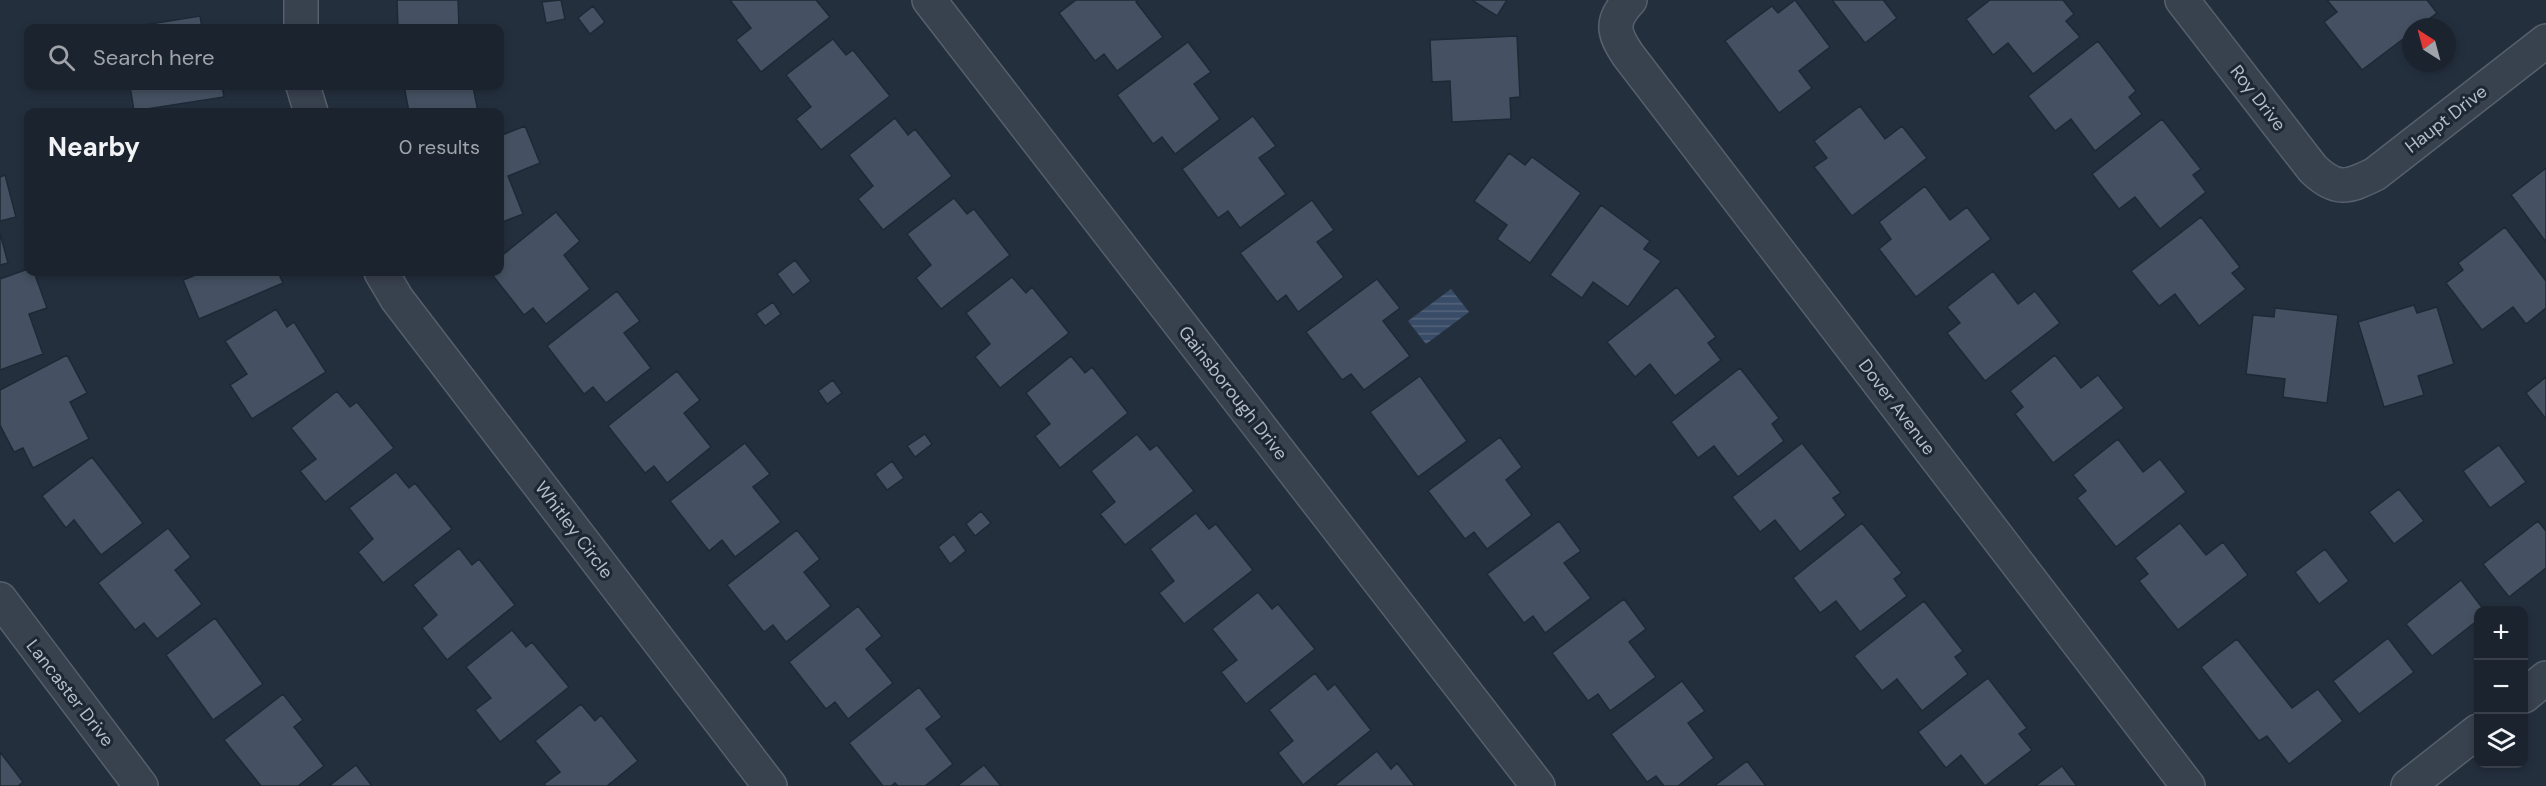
<!DOCTYPE html>
<meta charset="utf-8">
<style>
body{margin:0;font-family:"DM Sans",sans-serif;background:#242b36;color:#f1f3f6}
.controls{position:absolute;right:18px;bottom:18px;display:grid;overflow:hidden;border-radius:12px;box-shadow:0 3px 9px #0003}
.controls button{width:54px;height:54px;display:grid;place-items:center;padding:0;border:0;border-bottom:2px solid #39404a;background:#1b232e;color:#f1f3f6;font:30px sans-serif}
.compass{position:absolute;left:2402px;top:18px;width:54px;height:54px;border-radius:50%;background:#1b232e;box-shadow:0 3px 9px #0003;rotate:324deg}
.list{margin:0;padding:0;list-style:none}
h2{display:flex;justify-content:space-between;align-items:center;height:78px;margin:0;padding:0 24px;font-size:26px}
h2 small{font-size:20px;font-weight:400;color:#a0a4aa}
.icon{flex:none;width:33px;height:33px;fill:none;stroke:currentColor;stroke-width:2;stroke-linecap:round;stroke-linejoin:round}
.map{position:relative;flex:none;width:2546px;height:786px;overflow:hidden}
.search{position:absolute;background:#1b232e;box-shadow:0 3px 9px #0003;left:24px;top:24px;width:480px;height:66px;display:flex;align-items:center;gap:15px;box-sizing:border-box;padding:0 21px;border-radius:12px;color:#a0a4aa;font-size:22px}
.panel{position:absolute;background:#1b232e;box-shadow:0 3px 9px #0003;left:24px;top:108px;width:480px;height:168px;border-radius:12px}
.map>svg:first-child{display:block}
.water{fill:url(#water-rules)}
.building{fill:#455162;stroke:#1f2835;stroke-width:1.5}
.lines{fill:none;stroke-linecap:round;stroke-linejoin:round}
.minor-casing{stroke:#565f6c;stroke-width:36}
.minor{stroke:#38414e;stroke-width:33}
.labels{text-anchor:middle;dominant-baseline:central;stroke-width:6;stroke-linejoin:round;paint-order:stroke}
.street-label{font-size:18px;fill:#b4bcc9;stroke:#1d2633}
</style>
<div class="map">
<svg width="2546" height="786" viewBox="0 0 2546 786">
<defs>
<pattern id="water-rules" width="6" height="5" patternUnits="userSpaceOnUse" patternTransform="scale(1.5)"><rect width="6" height="5" fill="#394c67"/><path d="M0 2.5h6" fill="none" stroke="#53647b"/></pattern>
</defs>
<rect width="100%" height="100%" fill="#242f3e"/>
<path class="water" d="M1451 289 1469 312 1426 344 1408 321Z"/>
<path class="building" d="M397 0H458L459 28H398Z
M561 0 565 19 546 23 542 2Z
M730 0H816L830 17 761 72 736 40 751 28Z
M1076 0H1138L1136 2 1163 37 1117 71 1104 54 1095 61 1059 13Z
M1472 0H1507L1497 16Z
M1795 0 1830 47 1799 71 1812 88 1779 113 1725 41 1772 6 1778 13Z
M1832 0H1886L1884 1 1897 18 1865 43Z
M1990 0H2063L2074 14 2066 21 2080 37 2033 74 2008 43 1993 55 1966 19Z
M2327 0H2427L2437 13 2418 27H2411V33L2362 70 2324 22 2337 12Z
M593 6 605 22 590 34 578 18Z
M200 16 202 28H145L144 25Z
M1517 36 1520 97 1510 98 1511 119 1452 122 1450 81 1432 82 1430 40Z
M833 39 846 55 853 50 890 96 821 150 796 119 811 107 786 75Z
M2098 41 2136 91 2129 97 2142 114 2095 151 2071 119 2055 131 2028 96Z
M1188 42 1211 72 1194 84 1220 119 1175 154 1162 137 1153 144 1117 95Z
M130 86H222L224 97 134 111Z
M404 86H473L478 112H409Z
M1860 106 1885 139 1902 126 1927 158 1852 216 1814 167 1827 158 1814 141Z
M1253 116 1276 146 1259 158 1286 194 1240 228 1228 211 1218 218 1182 169Z
M895 118 908 135 915 129 952 176 883 230 858 199 873 186 849 155Z
M2162 119 2201 169 2193 175 2206 192 2160 229 2135 197 2119 209 2092 174Z
M525 126 540 163 508 176 523 214 500 223V136Z
M1509 153 1525 165 1532 157 1581 193 1530 263 1497 239 1507 225 1474 201Z
M2546 168V242L2511 195Z
M5 175 16 217 0 221V177Z
M1925 186 1950 220 1967 207 1991 239 1916 297 1879 249 1891 239 1879 222Z
M954 198 967 214 974 209 1010 255 941 309 916 278 931 265 907 234Z
M1312 200 1334 230 1317 242 1344 277 1298 312 1286 295 1277 302 1240 253Z
M1601 205 1650 241 1644 249 1661 261 1628 307 1593 282 1582 298 1550 275Z
M556 212 580 241 564 255 590 289 546 324 533 308 524 315 490 272H500V257Z
M2201 217 2240 267 2232 273 2246 289 2199 326 2175 294 2159 306 2131 271Z
M2505 227 2546 281V308L2526 324 2513 307 2482 330 2446 283 2463 270 2458 263Z
M0 233 8 263 0 265Z
M795 260 811 281 793 295 777 274Z
M28 269V272H34L47 308 29 314 43 354 0 370V279Z
M1993 271 2018 304 2035 291 2060 323 1985 381 1947 333 1960 323 1947 307Z
M203 272H278L283 283 199 319 183 280Z
M1012 277 1026 293 1032 287 1069 333 1000 388 975 357 990 344 966 313Z
M1377 279 1400 308 1383 321 1410 356 1364 390 1351 374 1342 380 1306 332Z
M1677 287 1716 337 1708 343 1721 360 1675 396 1650 364 1635 377 1607 342Z
M617 291 640 321 624 333 651 368 606 403 593 387 584 394 547 346Z
M773 302 781 314 765 326 756 314Z
M2414 305 2417 313 2437 307 2454 364 2418 376 2424 395 2384 407 2358 322Z
M2275 308 2338 315 2327 403 2283 397 2285 379 2246 374 2253 315 2274 317Z
M276 309 287 327 294 322 326 372 252 419 230 385 247 374 225 341Z
M67 355 87 393 70 402 89 439 33 468 23 448 14 452 0 425V390Z
M2055 355 2081 388 2098 375 2124 408 2053 463 2015 414 2023 407 2010 391Z
M1071 356 1085 373 1092 367 1128 413 1060 468 1035 436 1050 424 1026 393Z
M1740 368 1779 418 1772 424 1784 441 1738 477 1714 446 1698 458 1671 422Z
M677 371 700 400 684 413 711 447 667 483 654 466 645 473 608 426Z
M1420 376 1467 441 1418 477 1370 412Z
M2546 377V419L2526 393Z
M833 380 842 393 827 404 818 391Z
M337 391 350 407 357 402 394 448 325 502 300 471 316 459 291 428Z
M925 434 932 444 915 457 907 446Z
M1137 434 1150 450 1157 445 1194 491 1125 545 1100 514 1115 502 1091 471Z
M1500 437 1522 467 1506 480 1532 515 1487 549 1474 532 1465 539 1428 491Z
M2118 439 2143 472 2160 459 2186 492 2116 547 2077 498 2086 491 2073 475Z
M745 443 770 474 753 487 781 522 735 557 722 540 709 551 670 501Z
M1802 443 1841 493 1833 498 1846 515 1800 552 1775 520 1760 532 1732 497Z
M2499 445 2526 482 2490 508 2463 471Z
M92 457 143 523 101 555 74 520 66 528 42 496Z
M892 461 904 478 887 490 875 474Z
M396 472 409 488 415 483 452 529 383 583 358 552 373 539 349 508Z
M2399 489 2424 521 2394 544 2369 512Z
M981 511 991 523 975 536 966 524Z
M1196 513 1209 529 1216 524 1253 570 1184 624 1159 593 1174 581 1150 549Z
M1559 521 1581 551 1564 563 1591 598 1545 633 1533 616 1524 623 1487 574Z
M2538 521 2546 531V568L2509 597 2483 564Z
M1862 523 1902 573 1894 579 1907 596 1860 632 1836 601 1820 613 1793 578Z
M2180 523 2206 555 2223 542 2248 575 2178 630 2139 581 2148 574 2135 558Z
M168 528 191 557 175 570 202 604 157 639 144 623 135 630 98 583Z
M797 530 820 559 804 572 831 606 786 642 773 625 764 632 727 585Z
M954 534 966 551 950 564 938 547Z
M459 548 472 565 479 559 515 605 447 660 422 628 437 615 413 585Z
M2325 549 2349 581 2319 604 2295 572Z
M2461 580 2484 610H2478V620L2432 656 2406 624Z
M1258 592 1272 609 1278 604 1315 649 1246 704 1221 672 1237 660 1212 629Z
M1624 599 1646 629 1629 642 1656 677 1610 711 1598 694 1588 701 1552 653Z
M1924 601 1963 651 1955 657 1968 674 1922 711 1897 679 1882 691 1854 656Z
M858 606 882 636 866 649 893 683 848 719 835 702 826 709 789 662Z
M215 618 263 684 213 720 166 655Z
M512 630 526 647 532 642 569 687 500 742 475 710 491 698 466 667Z
M2388 638 2414 672 2359 714 2333 681Z
M2237 639 2292 708 2318 689 2343 721 2289 764 2267 736 2259 741 2201 667Z
M1315 673 1328 690 1335 684 1371 730 1303 785 1278 753 1293 741 1269 710Z
M1988 678 2027 728 2019 734 2032 750 1985 786 1961 755 1946 768 1918 732Z
M1682 681 1705 711 1688 723 1714 758 1678 786H1664L1656 776 1647 782 1611 734Z
M919 687 942 717 926 729 953 764 925 786H898L895 783 891 786H883L849 743Z
M283 694 303 720 294 727 324 766 298 786H261L224 740Z
M581 704 595 721 601 715 638 761 607 786H546L544 784 560 772 535 741Z
M1377 751 1391 769 1397 763 1415 786H1334Z
M0 752 23 782 18 786H0Z
M1747 761 1766 786H1714Z
M356 765 372 786H329Z
M984 765 1001 786H957Z
M2062 766 2077 786H2035Z"/>
<g class="lines">
<g class="minor-casing">
<path id="minor" d="M929 0 1538 786
M1630 0C1610 21 1613 33 1628 55L2188 786
M2182 0 2313 169C2336 191 2347 188 2375 174L2546 41
M301 28V0
M303 86 311 112
M381 272 397 299 770 786
M0 599 141 786
M2524 696 2546 678
M2408 786 2478 731"/>
</g>
<use href="#minor" class="minor"/>
</g>
<g class="labels">
<g class="street-label">
<text transform="translate(2258 98) rotate(52)">Roy Drive</text>
<text transform="translate(2446 119) rotate(-38)">Haupt Drive</text>
<text transform="translate(1233 393) rotate(52)">Gainsborough Drive</text>
<text transform="translate(1897 407) rotate(53)">Dover Avenue</text>
<text transform="translate(574 530) rotate(53)">Whitley Circle</text>
<text transform="translate(70 693) rotate(52)">Lancaster Drive</text>
</g>
</g>
</svg>
<div class="controls">
<button>+</button>
<button>−</button>
<button><svg class="icon" aria-label="layers" viewBox="0 0 24 24"><path d="M12 4l9 5-9 5-9-5zM3 14l9 5 9-5"/></svg></button>
</div>
<svg class="compass" viewBox="-18 -18 36 36"><path d="M0-13l5 13h-10z" fill="#e53935"/><path d="M0 13l5-13h-10z" fill="#a0a4aa"/></svg>
<div class="search"><svg class="icon" aria-label="search" viewBox="0 0 24 24"><circle cx="10" cy="10" r="6"/><path d="M15 15l6 6"/></svg>Search here</div>
<section class="panel">
<h2>Nearby<small>0 results</small></h2>
<ul class="list">
</ul>
</section>
</div>
